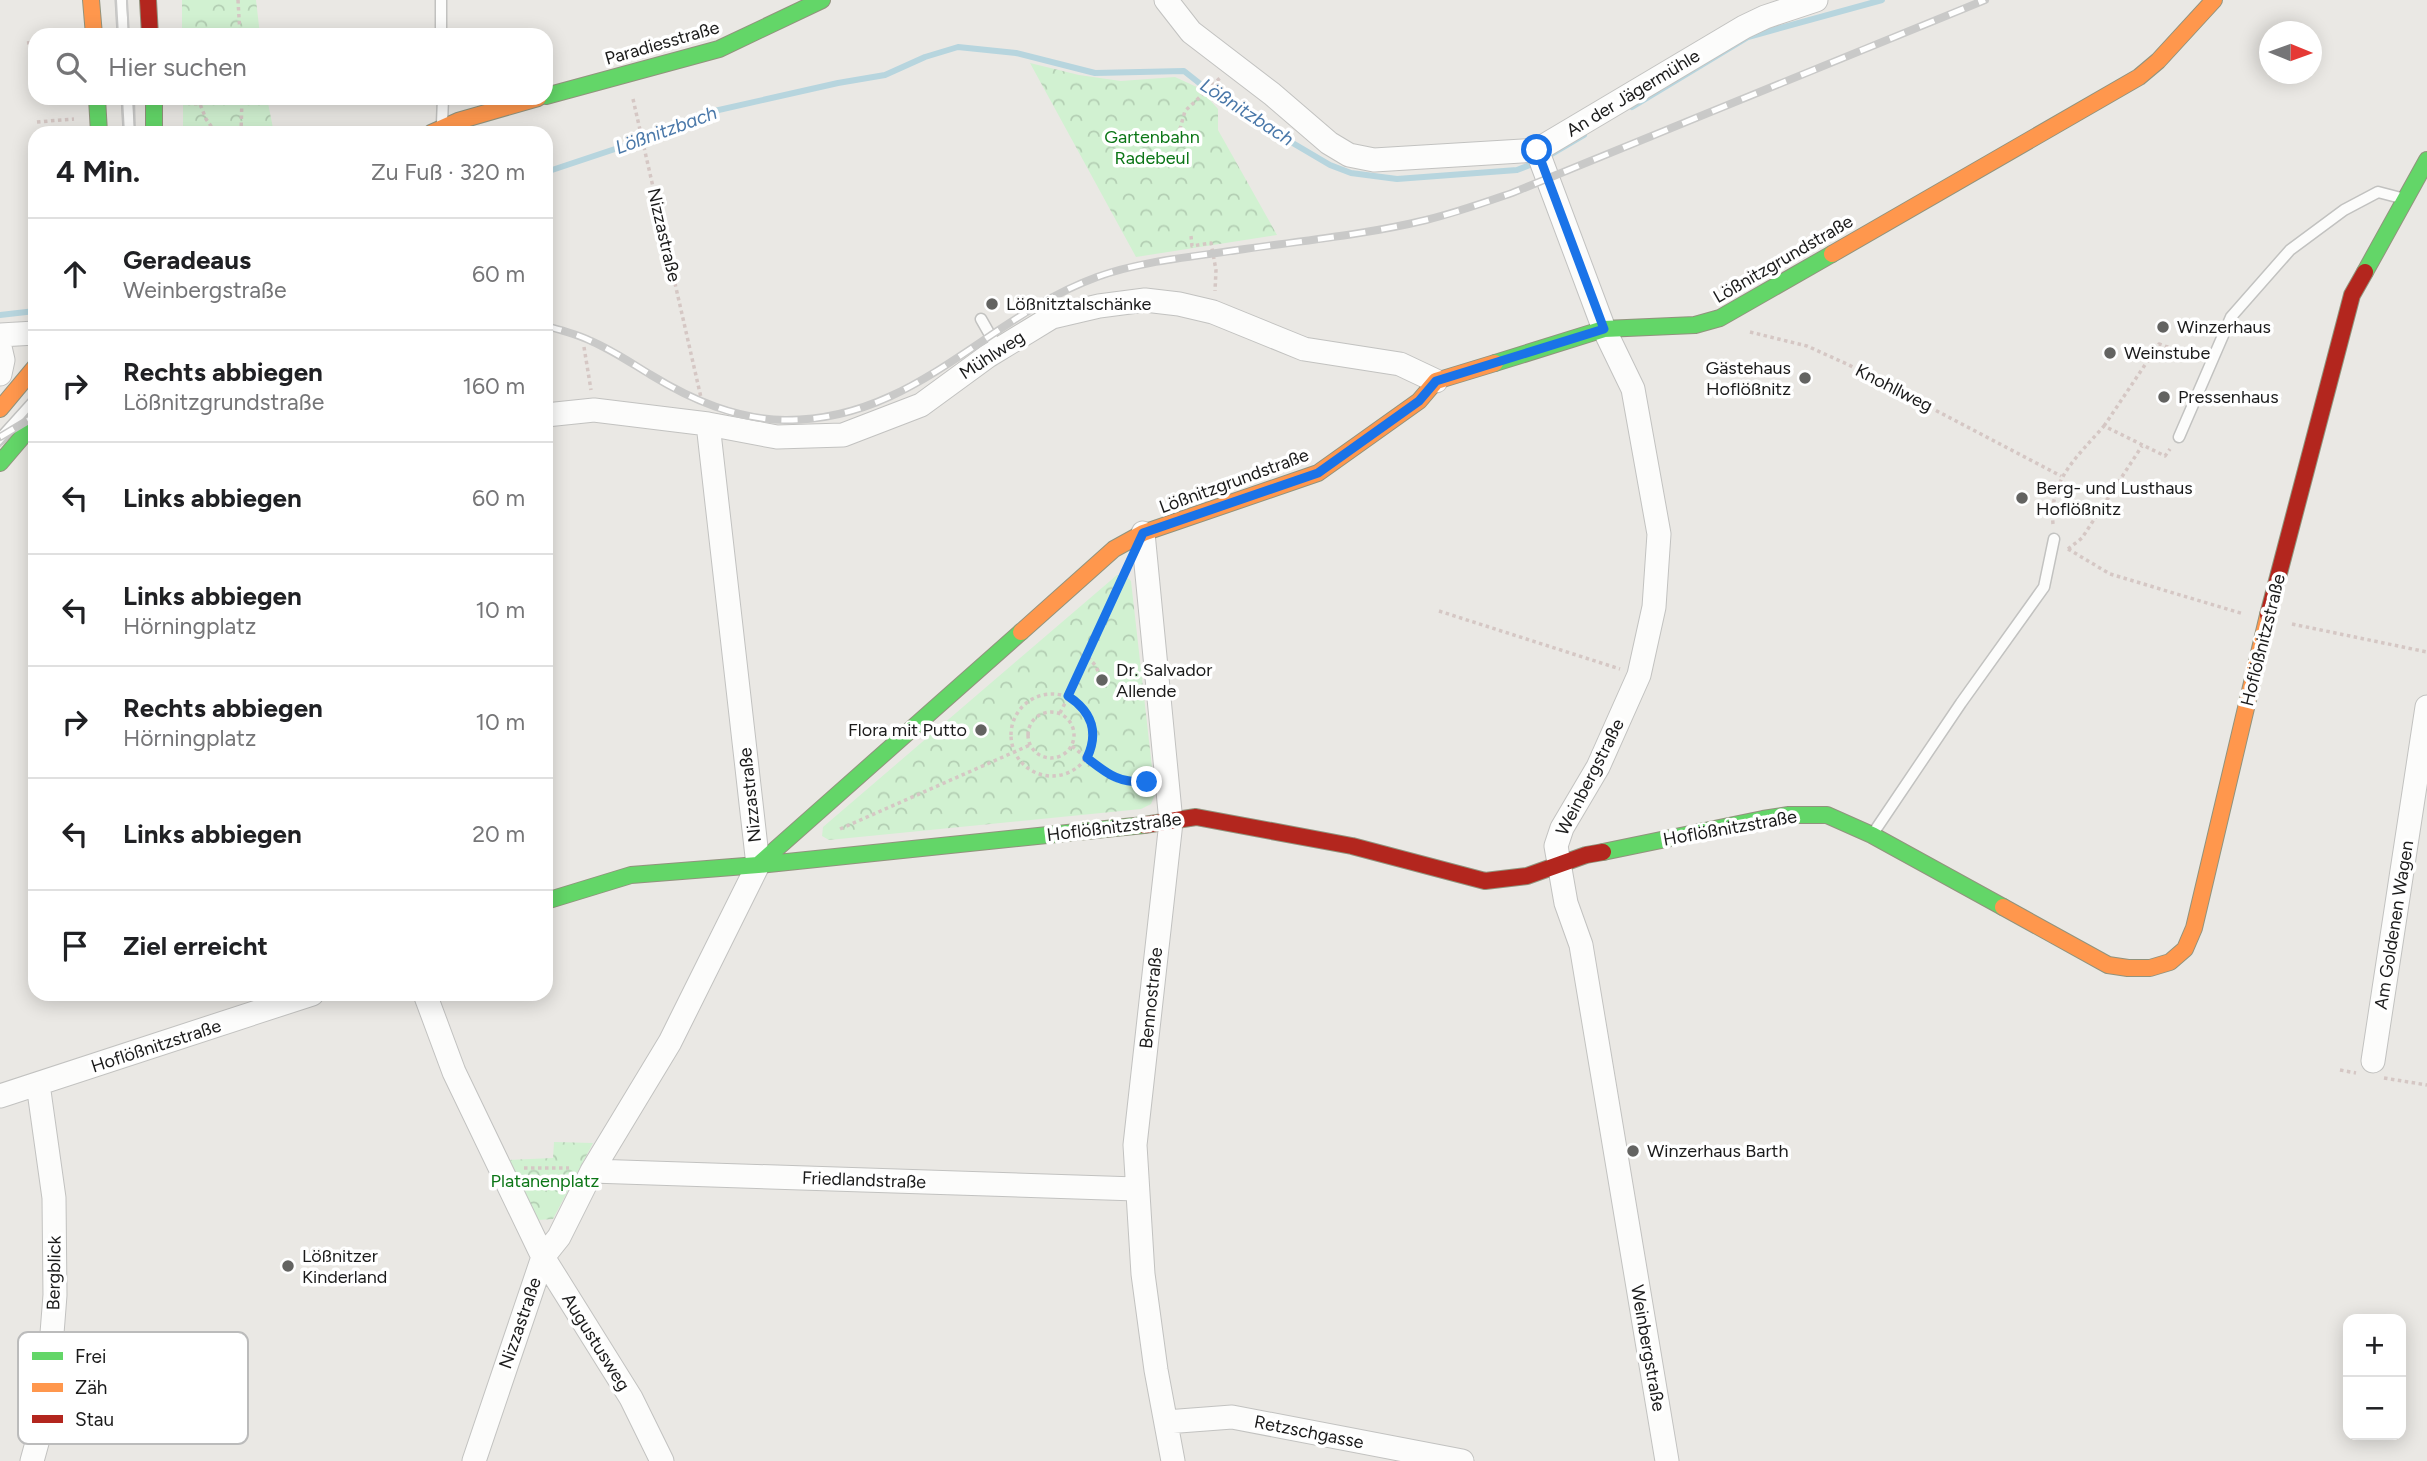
<!DOCTYPE html>
<html lang="de">
<meta charset="utf-8">
<style>
body{margin:0;font-family:Figtree,sans-serif;background:#f6f6f6;color:#202124}
.controls{position:absolute;right:21px;bottom:21px;display:grid;overflow:hidden;border-radius:14px;box-shadow:0 4px 18px #0003}
.controls button{width:63px;height:63px;display:grid;place-items:center;padding:0;border:0;border-bottom:2px solid #e0e0e0;background:#fff;color:#202124;font:35px sans-serif}
.compass{position:absolute;left:2259px;top:21px;width:63px;height:63px;border-radius:50%;background:#fff;box-shadow:0 4px 18px #0003;rotate:91deg}
.stop{position:absolute;width:21px;height:21px;margin:-16px;border:5px solid #1a73e8;border-radius:50%;background:#fff}
.stop.end{background:#1a73e8;border-color:#fff;box-shadow:0 2px 7px #0008}
.list{margin:0;padding:0;list-style:none}
h2{display:flex;justify-content:space-between;align-items:center;height:91px;margin:0;padding:0 28px;font-size:30px}
h2 small{font-size:23px;font-weight:400;color:#757577}
.list li{display:grid;grid-template-columns:46px 1fr auto;gap:21px;align-items:center;box-sizing:border-box;height:112px;padding:0 28px;border-top:2px solid #e0e0e0}
.list b{display:block;font-size:26px;white-space:nowrap}
.list p{margin:0;font-size:23px;white-space:nowrap;color:#757577}
.list em{font-size:23px;font-style:normal;color:#757577}
.icon{flex:none;width:38px;height:38px;fill:none;stroke:currentColor;stroke-width:2;stroke-linecap:round;stroke-linejoin:round}
.map{position:relative;flex:none;width:2427px;height:1461px;overflow:hidden}
.search{position:absolute;background:#fff;box-shadow:0 4px 18px #0003;left:28px;top:28px;width:525px;height:77px;display:flex;align-items:center;gap:18px;box-sizing:border-box;padding:0 24px;border-radius:21px;color:#757577;font-size:26px}
.panel{position:absolute;background:#fff;box-shadow:0 4px 18px #0003;left:28px;top:126px;width:525px;height:875px;border-radius:21px}
.map>svg:first-child{display:block}
.park{fill:url(#park-crowns)}
.lines{fill:none;stroke-linecap:round;stroke-linejoin:round}
.stream{stroke:#b7d5de;stroke-width:6}
.lane-casing{stroke:#c2c2c0;stroke-width:13}
.street-casing{stroke:#c2c2c0;stroke-width:25}
.fast-casing{stroke:#91937d;stroke-width:18}
.slow-casing{stroke:#91937d;stroke-width:18}
.jam-casing{stroke:#91937d;stroke-width:18}
.path{stroke:#d5c7c4;stroke-width:3.5;stroke-dasharray:3.5 3.5;stroke-linecap:butt}
.lane{stroke:#fcfcfb;stroke-width:10}
.street{stroke:#fcfcfb;stroke-width:23}
.fast{stroke:#63d668;stroke-width:16}
.slow{stroke:#ff974d;stroke-width:16}
.jam{stroke:#b3261e;stroke-width:16}
.tram{stroke:#c9c9c8;stroke-width:2}
.rail-casing{stroke:#c9c9c8;stroke-width:8}
.rail{stroke:#fff;stroke-width:5;stroke-dasharray:16;stroke-linecap:butt}
.route{stroke:#1a73e8;stroke-width:9}
.poi-dot{fill:#636361;stroke:#fff;stroke-width:2.5}
.labels{text-anchor:middle;dominant-baseline:central;stroke-width:7;stroke-linejoin:round;paint-order:stroke}
.street-label{font-size:18px;fill:#1b1b1b;stroke:#fff}
.park-label{font-size:18px;fill:#0c7617;stroke:#fff}
.poi-label{font-size:18px;fill:#1b1b1b;stroke:#fff;text-anchor:start}
.water-label{font-size:19px;font-style:italic;fill:#4a78a9;stroke:#fff}
.key{fill:#fff;stroke:#bbb;stroke-width:2}
.key-label{font-size:19px;fill:#1b1b1b}
</style>
<div class="map">
<svg width="2427" height="1461" viewBox="0 0 2427 1461">
<defs>
<pattern id="park-crowns" width="20" height="18" patternUnits="userSpaceOnUse" patternTransform="scale(1.75)"><rect width="20" height="18" fill="#d1f1d1"/><path d="M2 6a3 3 0 1 1 6 0M12 15a3 3 0 1 1 6 0" fill="none" stroke="#b3ceb3"/></pattern>
</defs>
<rect width="100%" height="100%" fill="#eae8e4"/>
<path class="park" d="M182 0H256L260 35H182Z
M1030 63 1079 75 1121 81 1175 77 1199 88 1218 109V130L1277 235 1136 257Z
M183 98H267L274 133H183Z
M1117 575H1125L1131 581 1155 794 1151 804 1141 809 829 840 822 836 823 827Z
M554 1142 593 1143 553 1219 538 1220 506 1160 553 1158Z"/>
<g class="lines">
<path class="stream" d="M1632 107 1748 37 1882 0
M1545 158 1584 135
M546 172 663 133 701 114 838 83 885 75 925 57 958 47 1016 53 1095 73 1184 71 1208 90 1274 132 1330 165 1351 173 1397 179 1517 170 1535 163
M0 315 35 311"/>
<g class="lane-casing">
<path id="lane" d="M121 0 123 35
M441 0V35
M127 98 129 133
M442 123 443 98
M981 319 998 349
M2179 437 2231 317 2290 250 2344 210 2378 192 2401 198
M0 439 35 400
M1874 832 1961 703 2044 587 2054 539"/>
</g>
<g class="street-casing">
<path id="street" d="M1166 0 1191 32 1272 94 1329 143 1349 155 1374 160 1537 150 1744 27 1765 17 1816 0
M1537 150 1604 329 1633 389 1659 534 1654 607 1639 675 1598 767 1562 828 1556 846 1566 903 1581 945 1667 1461
M0 335 35 333
M0 347 3 360 0 374
M546 415 594 410 708 424 777 437 843 435 921 405 988 356 1052 317 1099 306 1145 300 1179 304 1213 312 1304 349 1400 364 1436 381
M1143 533 1171 822 1135 1145 1143 1274 1156 1370 1173 1461
M425 994 454 1072 543 1257 631 1398 662 1461
M2373 1061 2427 707
M0 1096 312 994
M592 1171 1136 1189
M1166 1422 1232 1417 1462 1461
M32 1461 46 1410 55 1295 54 1198 38 1084
M474 1461 543 1257 559 1237 592 1171 670 1042 758 865 708 424"/>
</g>
<g class="fast-casing">
<path id="fast" d="M546 96 719 49 822 0
M97 98 99 133
M154 98V133
M2365 272 2427 160
M1495 363 1604 329 1695 325 1720 318 1832 254
M0 463 35 422
M1603 852 1763 819 1789 815H1827L1872 835 2003 907
M758 865 1021 632
M546 901 631 875 758 865 1144 825"/>
</g>
<g class="slow-casing">
<path id="slow" d="M91 0 94 35
M431 133 458 121 538 98
M1832 254 2139 77 2158 61 2214 0
M0 409 35 367
M1021 632 1114 549 1143 533 1318 473 1419 401 1436 381 1495 363
M2003 907 2108 965 2128 968H2150L2170 962 2185 949 2194 928 2268 615"/>
</g>
<g class="jam-casing">
<path id="jam" d="M148 0 150 35
M2268 615 2352 295 2365 272
M1144 825 1196 817 1352 846 1485 881 1527 876 1586 855 1603 852"/>
</g>
<path class="path" d="M238 0 240 35
M27 43 35 42
M633 99 702 402
M180 103 200 104 206 119 216 133
M200 104 206 98
M37 122 74 119
M241 133 242 98
M399 133 408 130
M1178 136 1185 111 1220 78
M1191 236 1192 246 1211 243 1216 270 1215 291
M1750 332 1807 346 1849 365 2061 476
M584 347 591 390
M2104 426 2159 344 2196 357
M2053 524C2049 480 2077 457 2104 426L2165 456 2170 449
M2068 549 2110 574 2244 614
M2068 549 2082 538 2142 446
M1439 611 1620 669
M2292 624 2427 652
M1088 657 1095 665 1101 677
M1011 735a41 41 0 1 1 82 0a41 41 0 1 1-82 0Z
M1028 735a23 23 0 1 1 46 0a23 23 0 1 1-46 0Z
M1060 713 1088 657 1125 576
M1072 746C1096 766 1113 784 1146 782
M840 829 1030 745
M2340 1070 2356 1073
M2384 1078 2427 1085
M524 1168H569"/>
<use href="#lane" class="lane"/>
<use href="#street" class="street"/>
<use href="#fast" class="fast"/>
<use href="#slow" class="slow"/>
<use href="#jam" class="jam"/>
<path class="tram" d="M116 0 118 35
M127 0 129 35
M122 98 124 133
M134 98 135 133
M0 446 35 406"/>
<g class="rail-casing">
<path id="rail" d="M546 326C561 330 577 334 591 341 612 350 631 363 651 375 692 400 736 419 785 420 914 421 985 318 1097 277 1141 261 1192 257 1238 250 1300 241 1364 235 1426 220 1455 213 1483 203 1512 193L1985 0
M0 437 35 416"/>
</g>
<use href="#rail" class="rail"/>
</g>
<g class="lines">
<path class="route" d="M1147 782C1118 783 1109 775 1087 758 1099 732 1092 712 1068 696L1143 533 1318 473 1419 401 1436 381 1604 329 1537 150"/>
</g>
<g class="poi-dot">
<circle cx="992" cy="304" r="7"/>
<circle cx="2163" cy="327" r="7"/>
<circle cx="2110" cy="353" r="7"/>
<circle cx="1805" cy="378" r="7"/>
<circle cx="2164" cy="397" r="7"/>
<circle cx="2022" cy="498" r="7"/>
<circle cx="1102" cy="680" r="7"/>
<circle cx="981" cy="730" r="7"/>
<circle cx="1633" cy="1151" r="7"/>
<circle cx="288" cy="1266" r="7"/>
</g>
<g class="labels">
<g class="street-label">
<text transform="translate(662 43) rotate(-16)">Paradiesstraße</text>
<text transform="translate(1633 93) rotate(-31)">An der Jägermühle</text>
<text transform="translate(664 235) rotate(77)">Nizzastraße</text>
<text transform="translate(1783 259) rotate(-30)">Lößnitzgrundstraße</text>
<text transform="translate(992 355) rotate(-33)">Mühlweg</text>
<text transform="translate(1894 388) rotate(27)">Knohllweg</text>
<text transform="translate(1234 481) rotate(-20)">Lößnitzgrundstraße</text>
<text transform="translate(2263 640) rotate(-76)">Hoflößnitzstraße</text>
<text transform="translate(1590 777) rotate(-63)">Weinbergstraße</text>
<text transform="translate(750 795) rotate(-96)">Nizzastraße</text>
<text transform="translate(1114 827) rotate(-7)">Hoflößnitzstraße</text>
<text transform="translate(1730 828) rotate(-10)">Hoflößnitzstraße</text>
<text transform="translate(2394 925) rotate(-81)">Am Goldenen Wagen</text>
<text transform="translate(1151 998) rotate(-84)">Bennostraße</text>
<text transform="translate(156 1046) rotate(-18)">Hoflößnitzstraße</text>
<text transform="translate(864 1180) rotate(2)">Friedlandstraße</text>
<text transform="translate(54 1273) rotate(-89)">Bergblick</text>
<text transform="translate(520 1323) rotate(-71)">Nizzastraße</text>
<text transform="translate(596 1342) rotate(58)">Augustusweg</text>
<text transform="translate(1648 1348) rotate(80)">Weinbergstraße</text>
<text transform="translate(1309 1432) rotate(11)">Retzschgasse</text>
</g>
<g class="park-label">
<text x="1152" y="137">Gartenbahn<tspan x="1152" dy="21">Radebeul</tspan></text>
<text x="545" y="1181">Platanenplatz</text>
</g>
<g class="poi-label">
<text x="1006" y="304">Lößnitztalschänke</text>
<text x="2177" y="327">Winzerhaus</text>
<text x="2124" y="353">Weinstube</text>
<text x="1791" y="368" text-anchor="end">Gästehaus<tspan x="1791" dy="21">Hoflößnitz</tspan></text>
<text x="2178" y="397">Pressenhaus</text>
<text x="2036" y="488">Berg- und Lusthaus<tspan x="2036" dy="21">Hoflößnitz</tspan></text>
<text x="1116" y="670">Dr. Salvador<tspan x="1116" dy="21">Allende</tspan></text>
<text x="967" y="730" text-anchor="end">Flora mit Putto</text>
<text x="1647" y="1151">Winzerhaus Barth</text>
<text x="302" y="1256">Lößnitzer<tspan x="302" dy="21">Kinderland</tspan></text>
</g>
<g class="water-label">
<text transform="translate(1247 112) rotate(33)">Lößnitzbach</text>
<text transform="translate(666 130) rotate(-20)">Lößnitzbach</text>
</g>
</g>
<rect x="18" y="1332" width="230" height="112" rx="10" class="key"/>
<rect x="32" y="1352" width="31" height="8" fill="#63d668"/>
<rect x="32" y="1383" width="31" height="9" fill="#ff974d"/>
<rect x="32" y="1415" width="31" height="8" fill="#b3261e"/>
<g class="key-label">
<text x="75" y="1363">Frei</text>
<text x="75" y="1394">Zäh</text>
<text x="75" y="1426">Stau</text>
</g>
</svg>
<div class="controls">
<button>+</button>
<button>−</button>
</div>
<svg class="compass" viewBox="-18 -18 36 36"><path d="M0-13l5 13h-10z" fill="#e53935"/><path d="M0 13l5-13h-10z" fill="#757577"/></svg>
<div class="stop" style="left:1537px;top:150px"></div>
<div class="stop end" style="left:1147px;top:782px"></div>
<div class="search"><svg class="icon" aria-label="search" viewBox="0 0 24 24"><circle cx="10" cy="10" r="6"/><path d="M15 15l6 6"/></svg>Hier suchen</div>
<section class="panel">
<h2>4 Min.<small>Zu Fuß · 320 m</small></h2>
<ul class="list">
<li><svg class="icon" aria-label="ahead" viewBox="0 0 24 24"><path d="M12 20V5M6 11l6-6 6 6"/></svg><div><b>Geradeaus</b><p>Weinbergstraße</p></div><em>60 m</em></li>
<li><svg class="icon" aria-label="right" viewBox="0 0 24 24"><path d="M7 20v-9h11M14 6l5 5-5 5"/></svg><div><b>Rechts abbiegen</b><p>Lößnitzgrundstraße</p></div><em>160 m</em></li>
<li><svg class="icon" aria-label="left" viewBox="0 0 24 24"><path d="M17 20v-9H6M10 6l-5 5 5 5"/></svg><div><b>Links abbiegen</b></div><em>60 m</em></li>
<li><svg class="icon" aria-label="left" viewBox="0 0 24 24"><path d="M17 20v-9H6M10 6l-5 5 5 5"/></svg><div><b>Links abbiegen</b><p>Hörningplatz</p></div><em>10 m</em></li>
<li><svg class="icon" aria-label="right" viewBox="0 0 24 24"><path d="M7 20v-9h11M14 6l5 5-5 5"/></svg><div><b>Rechts abbiegen</b><p>Hörningplatz</p></div><em>10 m</em></li>
<li><svg class="icon" aria-label="left" viewBox="0 0 24 24"><path d="M17 20v-9H6M10 6l-5 5 5 5"/></svg><div><b>Links abbiegen</b></div><em>20 m</em></li>
<li><svg class="icon" aria-label="arrive" viewBox="0 0 24 24"><path d="M6 21V4h12l-3 4 3 4H6"/></svg><div><b>Ziel erreicht</b></div></li>
</ul>
</section>
</div>
